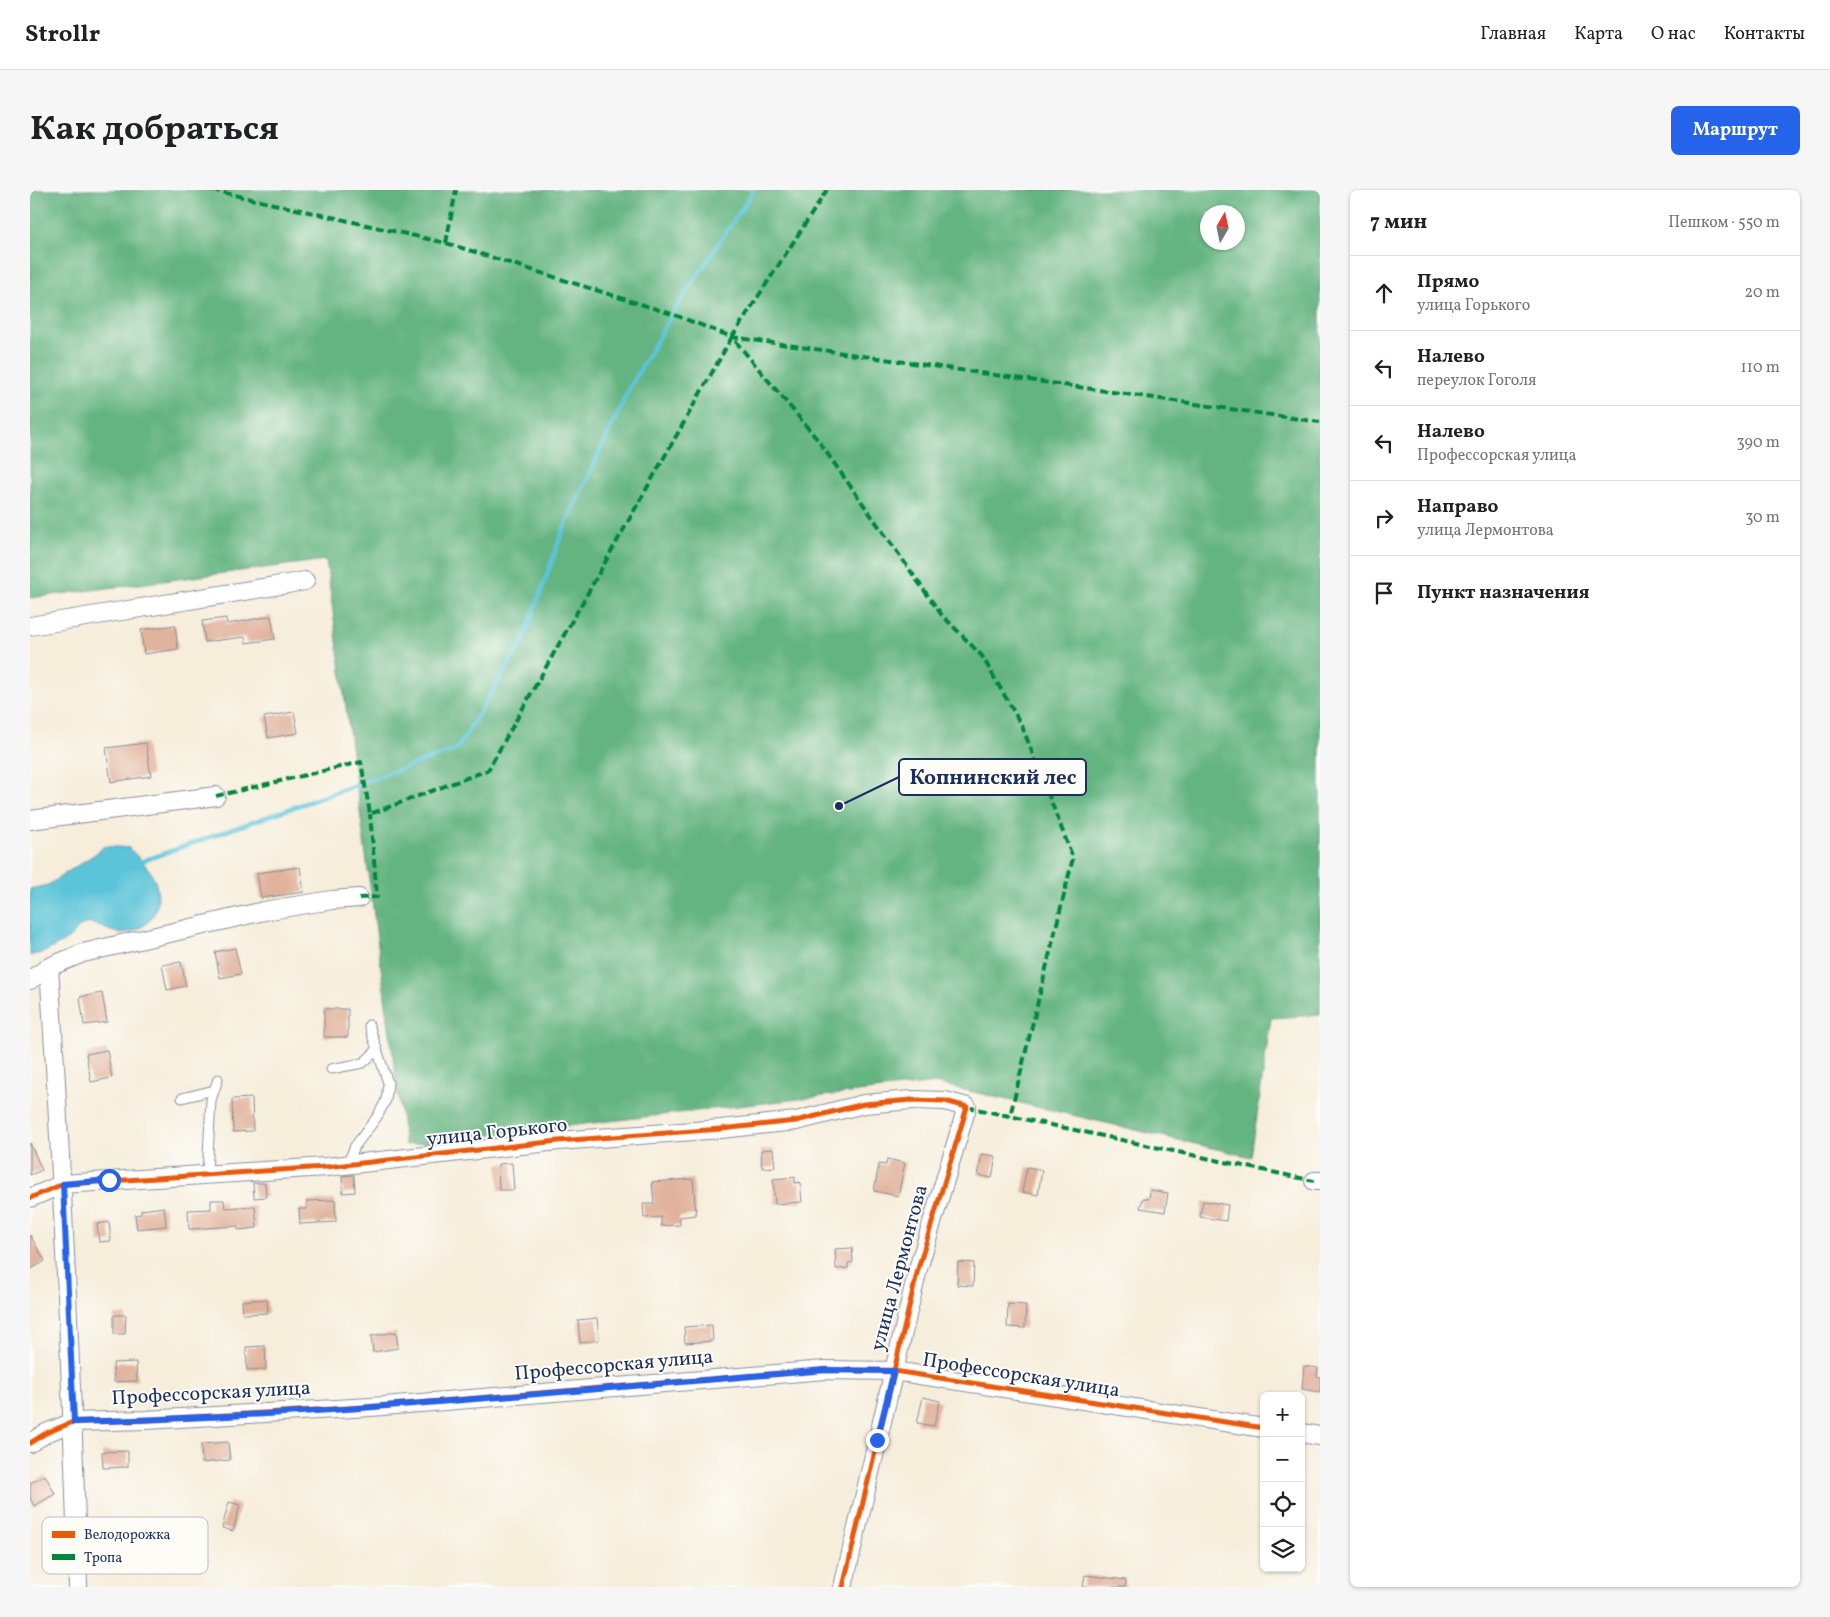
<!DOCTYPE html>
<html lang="ru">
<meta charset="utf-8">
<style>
body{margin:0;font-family:Vollkorn,serif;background:#f6f6f6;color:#202124}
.controls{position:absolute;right:15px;bottom:15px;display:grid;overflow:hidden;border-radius:8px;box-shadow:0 1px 4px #0004}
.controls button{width:45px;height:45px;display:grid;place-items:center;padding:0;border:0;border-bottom:1px solid #e0e0e0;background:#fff;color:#202124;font:25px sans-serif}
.compass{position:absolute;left:1170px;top:15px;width:45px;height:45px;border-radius:50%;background:#fff;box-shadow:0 1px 4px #0004;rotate:9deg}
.stop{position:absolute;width:15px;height:15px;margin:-11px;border:4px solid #2563eb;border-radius:50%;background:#fff}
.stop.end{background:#2563eb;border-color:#fff;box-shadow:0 1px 5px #0008}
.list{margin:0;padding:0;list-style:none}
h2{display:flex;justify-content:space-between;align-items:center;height:65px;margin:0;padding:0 20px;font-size:21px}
h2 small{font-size:16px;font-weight:400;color:#757577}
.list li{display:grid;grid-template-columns:32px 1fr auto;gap:15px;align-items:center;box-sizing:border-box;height:75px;padding:0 20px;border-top:1px solid #e0e0e0}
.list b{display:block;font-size:19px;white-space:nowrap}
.list p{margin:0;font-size:16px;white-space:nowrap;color:#757577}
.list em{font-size:16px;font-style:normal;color:#757577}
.icon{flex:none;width:28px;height:28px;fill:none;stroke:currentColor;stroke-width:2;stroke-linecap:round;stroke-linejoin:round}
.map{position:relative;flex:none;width:1290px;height:1397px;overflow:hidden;border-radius:8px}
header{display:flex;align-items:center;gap:30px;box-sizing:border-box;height:70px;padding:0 25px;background:#fff;border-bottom:1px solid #e0e0e0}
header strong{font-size:24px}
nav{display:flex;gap:28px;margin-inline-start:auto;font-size:18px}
.intro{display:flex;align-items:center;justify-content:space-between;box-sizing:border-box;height:120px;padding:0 30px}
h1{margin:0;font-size:35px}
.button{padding:12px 22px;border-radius:8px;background:#2563eb;color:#fff;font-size:18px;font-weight:700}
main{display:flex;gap:30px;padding:0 30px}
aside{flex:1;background:#fff;border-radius:8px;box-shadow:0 1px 4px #0004}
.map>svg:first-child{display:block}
.forest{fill:#64b480;stroke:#40726f;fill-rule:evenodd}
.water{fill:#5cc4d8;stroke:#3c7a9b}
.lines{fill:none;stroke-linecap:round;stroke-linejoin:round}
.stream{stroke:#5cc4d8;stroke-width:4.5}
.building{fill:#e1b39c}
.service-casing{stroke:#888e9c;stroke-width:11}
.minor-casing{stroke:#888e9c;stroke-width:20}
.service{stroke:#fff;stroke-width:9}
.minor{stroke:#fff;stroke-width:18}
.quiet{stroke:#00873e;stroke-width:4;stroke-dasharray:8 4;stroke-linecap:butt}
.cycleway-casing{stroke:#fdfcf7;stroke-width:8}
.cycleway{stroke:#e8590c;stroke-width:5}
.route{stroke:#2563eb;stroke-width:6}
.labels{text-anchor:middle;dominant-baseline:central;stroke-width:4;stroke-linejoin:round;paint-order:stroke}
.street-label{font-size:20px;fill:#1b2f5e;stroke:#fdfcf7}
.key{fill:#fdfcf7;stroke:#b9bec9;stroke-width:1}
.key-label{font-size:14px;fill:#1b2f5e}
.leader{fill:none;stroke:#1b2f5e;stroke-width:2}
.callout-dot{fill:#1b2f5e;stroke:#fdfcf7;stroke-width:2}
.callout{fill:#fdfcf7;stroke:#1b2f5e;stroke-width:2}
.callout-label{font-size:21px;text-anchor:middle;font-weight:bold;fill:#1b2f5e}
</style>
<header>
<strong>Strollr</strong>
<nav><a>Главная</a><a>Карта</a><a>О нас</a><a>Контакты</a></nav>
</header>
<div class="intro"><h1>Как добраться</h1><a class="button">Маршрут</a></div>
<main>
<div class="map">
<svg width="1290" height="1397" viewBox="0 0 1290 1397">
<rect width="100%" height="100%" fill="#fdfcf7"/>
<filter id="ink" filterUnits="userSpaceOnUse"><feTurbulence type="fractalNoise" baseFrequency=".02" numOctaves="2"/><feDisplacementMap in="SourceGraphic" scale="10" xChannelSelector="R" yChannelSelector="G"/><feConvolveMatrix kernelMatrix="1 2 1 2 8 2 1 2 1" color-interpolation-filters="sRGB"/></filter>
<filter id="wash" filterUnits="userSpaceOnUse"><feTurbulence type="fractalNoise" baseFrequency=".0096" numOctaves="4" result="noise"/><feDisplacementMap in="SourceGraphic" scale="20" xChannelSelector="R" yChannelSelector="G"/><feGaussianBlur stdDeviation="1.12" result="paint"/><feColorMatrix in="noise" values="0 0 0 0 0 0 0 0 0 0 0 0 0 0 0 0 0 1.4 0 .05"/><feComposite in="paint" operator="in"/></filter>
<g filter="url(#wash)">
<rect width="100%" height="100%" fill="#f6edda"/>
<path class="forest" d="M0 0H1290V825L1241 828 1221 967 905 893 375 955 296 370 0 408ZM1178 22H1208V52H1178Z"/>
<path class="water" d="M74 656 99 658C107 666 114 673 120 681 137 709 126 741 91 743 78 743 68 731 55 734 48 735 44 745 38 749 33 752 16 762 11 763 7 764 4 764 0 766V699L18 695 68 662Z"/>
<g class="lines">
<path class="stream" d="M107 673 427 559 493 451 533 340 600 197 642 124 724 0"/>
</g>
<g id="blocks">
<path class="building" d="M241 426 245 449 216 453 215 447 175 452 172 431 196 428 197 434Z
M145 435 148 459 114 464 111 440Z
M264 522 268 543 238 548 234 527Z
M116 553 121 586 81 592 76 558Z
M270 677 274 702 231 708 227 683Z
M205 758 211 784 190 788 185 762Z
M151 772 156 796 137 800 132 775Z
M72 803 77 832 54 835 50 807Z
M294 819H318V847H294Z
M77 860 82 888 61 892 56 864Z
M222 908 223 941 203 942 202 909Z
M0 953 12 980 0 985Z
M743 959 745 977 732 978 731 960Z
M952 964 966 966 962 988 948 985Z
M857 969 875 973 868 1006 844 1001 849 974 856 975Z
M482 973 484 1000H469L468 974Z
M997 977 1012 980 1008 1005 992 1002Z
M324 985 325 1002 313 1003 312 986Z
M765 987V993L770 992 772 1012 745 1014 743 989Z
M663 989 666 1025 649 1027 650 1035 631 1036V1027L614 1028 613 1014H624L622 992Z
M223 993H235L236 1007 224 1008Z
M1120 1000 1138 1003 1135 1022 1110 1018 1113 1008 1119 1009Z
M181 1010H194L195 1018 225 1016 227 1038 208 1040V1036L159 1039 158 1020 181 1019Z
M305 1010 306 1032 270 1034 269 1019H277V1011Z
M1173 1011 1198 1015 1196 1031 1170 1027Z
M134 1017 136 1036 107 1039 105 1025 111 1024V1020Z
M79 1032 81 1051 69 1052 67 1034Z
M0 1045 15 1071 0 1080Z
M822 1058 823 1072 818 1073V1078L806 1079 805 1059Z
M928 1072 944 1073 943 1096 927 1095Z
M237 1109 238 1123 213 1124 212 1111Z
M978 1114 996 1115 995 1138 977 1137Z
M84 1125H96L95 1144H84Z
M567 1128 569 1150 550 1153 548 1130Z
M682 1135 683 1151 655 1153 654 1137Z
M366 1142 368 1158 343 1162 341 1146Z
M235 1156 236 1179 217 1180 216 1157Z
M106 1172 107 1191 84 1192 83 1173Z
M1274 1176 1288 1178 1287 1186 1290 1187V1202L1272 1199Z
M893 1207 910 1211 904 1236 887 1233Z
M198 1252 200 1270 172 1273 171 1254Z
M98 1261V1277L73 1278 72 1262Z
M15 1285 25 1304 4 1316 0 1308V1293Z
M199 1312 210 1315 203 1341 192 1338Z
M1055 1385 1096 1390 1095 1397H1053Z"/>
</g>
</g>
<g filter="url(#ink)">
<use href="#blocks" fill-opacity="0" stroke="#888e9c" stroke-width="1"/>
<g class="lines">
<g class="service-casing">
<path id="service" d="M301 879 333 873 347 860
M152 908 184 900
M317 975 325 956 347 927 356 910 358 893 339 835
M177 984 181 910 188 889"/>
</g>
<g class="minor-casing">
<path id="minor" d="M0 436 275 391
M0 630 186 606
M19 777C32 983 42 1190 48 1397
M0 790 19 777 53 763 234 721 302 710 329 708
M1284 991H1290
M0 1008 33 994 296 977 528 951 691 939 766 931 834 914 882 910 915 911 937 917 888 1079 813 1397
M1271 1243 1290 1246
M0 1253 16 1243 43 1232 116 1230 341 1217 795 1180 864 1181 1234 1238"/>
</g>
<use href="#service" class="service"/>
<use href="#minor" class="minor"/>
<path class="quiet" d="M182 0 416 53 642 124 702 147 1290 232
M797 0 702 147 787 249 911 424 952 466 992 536 1043 668 980 926
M416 53 426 0
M186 606 331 572 340 624 458 580 702 147
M329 708 347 707 340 624
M937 917 1284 991"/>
<g class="cycleway-casing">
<path id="cycleway" d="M0 1008 33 994 296 977 528 951 691 939 766 931 834 914 882 910 915 911 937 917 888 1079 813 1397
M0 1253 16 1243 43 1232 116 1230 341 1217 795 1180 864 1181 1234 1238"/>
</g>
<use href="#cycleway" class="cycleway"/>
</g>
</g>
<g class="lines" filter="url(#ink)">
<path class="route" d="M79 990 33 994 44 1232C294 1226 545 1200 795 1180L864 1181 847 1250"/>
</g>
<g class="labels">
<g class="street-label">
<text transform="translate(467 943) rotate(-6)">улица Горького</text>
<text transform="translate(870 1078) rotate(-75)">улица Лермонтова</text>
<text transform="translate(584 1176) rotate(-5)">Профессорская улица</text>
<text transform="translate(991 1186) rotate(9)">Профессорская улица</text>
<text transform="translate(181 1204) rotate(-3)">Профессорская улица</text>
</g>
</g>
<rect x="12" y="1327" width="166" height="57" rx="8" class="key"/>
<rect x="22" y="1341" width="23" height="7" fill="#e8590c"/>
<rect x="22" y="1364" width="23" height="6" fill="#00873e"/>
<g class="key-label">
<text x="54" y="1349">Велодорожка</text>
<text x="54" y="1372">Тропа</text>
</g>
<path class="leader" d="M809 616L869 587"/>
<circle class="callout-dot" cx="809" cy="616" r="5"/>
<rect class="callout" x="869" y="569" width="187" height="36" rx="5"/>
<g class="callout-label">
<text x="963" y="594">Копнинский лес</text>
</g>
</svg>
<div class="controls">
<button>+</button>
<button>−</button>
<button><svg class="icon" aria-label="locate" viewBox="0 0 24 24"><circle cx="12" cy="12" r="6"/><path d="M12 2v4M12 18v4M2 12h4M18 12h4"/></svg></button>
<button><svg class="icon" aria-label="layers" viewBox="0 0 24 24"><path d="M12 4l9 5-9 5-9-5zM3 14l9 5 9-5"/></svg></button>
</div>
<svg class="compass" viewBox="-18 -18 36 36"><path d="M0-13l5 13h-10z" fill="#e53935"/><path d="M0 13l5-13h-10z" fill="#757577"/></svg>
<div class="stop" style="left:79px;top:990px"></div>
<div class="stop end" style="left:847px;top:1250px"></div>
</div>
<aside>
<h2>7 мин<small>Пешком · 550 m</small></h2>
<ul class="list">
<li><svg class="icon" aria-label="ahead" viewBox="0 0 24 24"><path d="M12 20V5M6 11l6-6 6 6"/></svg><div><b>Прямо</b><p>улица Горького</p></div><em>20 m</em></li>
<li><svg class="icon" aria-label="left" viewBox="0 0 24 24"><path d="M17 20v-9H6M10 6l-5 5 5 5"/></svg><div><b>Налево</b><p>переулок Гоголя</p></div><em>110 m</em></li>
<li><svg class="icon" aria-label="left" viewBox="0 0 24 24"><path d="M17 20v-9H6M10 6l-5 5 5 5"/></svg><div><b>Налево</b><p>Профессорская улица</p></div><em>390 m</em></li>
<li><svg class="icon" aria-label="right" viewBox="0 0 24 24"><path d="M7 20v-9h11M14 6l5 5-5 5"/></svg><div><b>Направо</b><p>улица Лермонтова</p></div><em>30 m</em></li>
<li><svg class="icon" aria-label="arrive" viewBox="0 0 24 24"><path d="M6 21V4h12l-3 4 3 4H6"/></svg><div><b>Пункт назначения</b></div></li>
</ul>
</aside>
</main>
